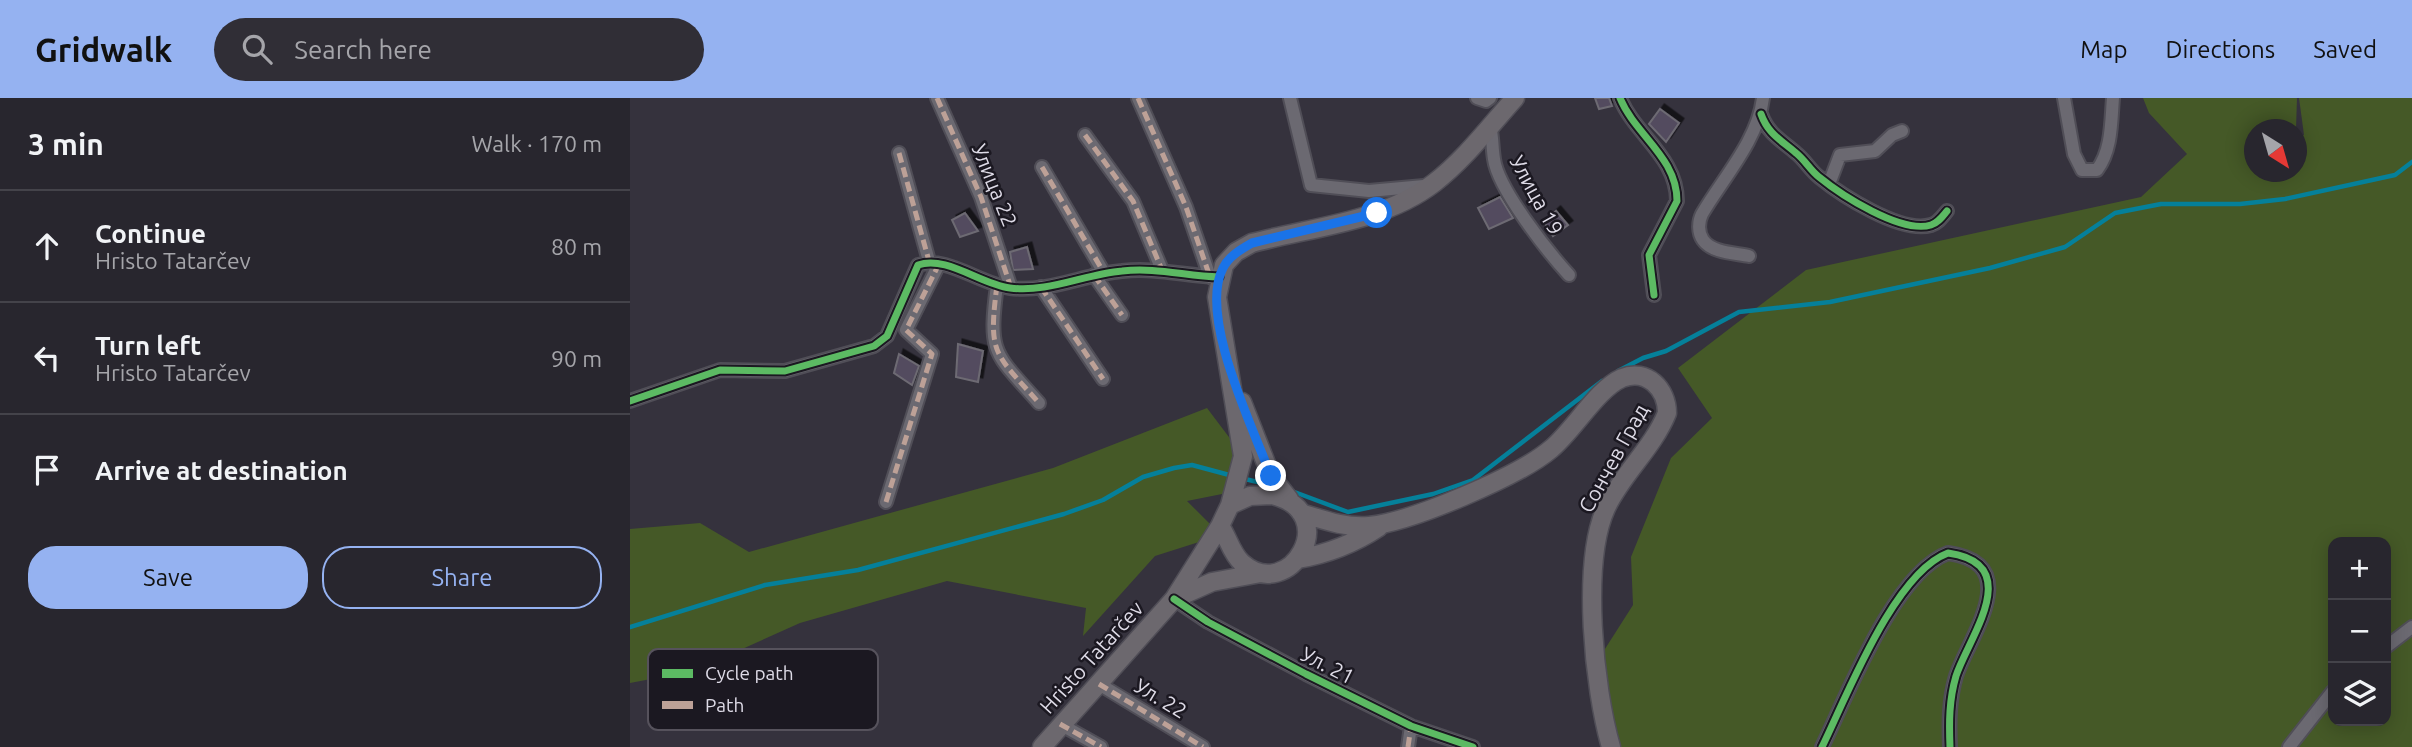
<!DOCTYPE html>
<meta charset="utf-8">
<style>
body{margin:0;font-family:Ubuntu,sans-serif;background:#302e36;color:#f1f3f6}
.controls{position:absolute;right:21px;bottom:21px;display:grid;overflow:hidden;border-radius:14px;box-shadow:0 4px 18px #0003}
.controls button{width:63px;height:63px;display:grid;place-items:center;padding:0;border:0;border-bottom:2px solid #44434a;background:#28262e;color:#f1f3f6;font:35px sans-serif}
.compass{position:absolute;left:1614px;top:21px;width:63px;height:63px;border-radius:50%;background:#28262e;box-shadow:0 4px 18px #0003;rotate:143deg}
.stop{position:absolute;width:21px;height:21px;margin:-16px;border:5px solid #1a73e8;border-radius:50%;background:#fff}
.stop.end{background:#1a73e8;border-color:#fff;box-shadow:0 2px 7px #0008}
.list{margin:0;padding:0;list-style:none}
h2{display:flex;justify-content:space-between;align-items:center;height:91px;margin:0;padding:0 28px;font-size:30px}
h2 small{font-size:23px;font-weight:400;color:#a5a5aa}
.list li{display:grid;grid-template-columns:46px 1fr auto;gap:21px;align-items:center;box-sizing:border-box;height:112px;padding:0 28px;border-top:2px solid #44434a}
.list b{display:block;font-size:26px;white-space:nowrap}
.list p{margin:0;font-size:23px;white-space:nowrap;color:#a5a5aa}
.list em{font-size:23px;font-style:normal;color:#a5a5aa}
.actions{display:flex;gap:14px;padding:21px 28px}
.actions a{flex:1;padding:16px 0;border:2px solid #95b2f1;border-radius:28px;text-align:center;font-size:24px;color:#95b2f1}
.actions .main{background:#95b2f1;color:#111}
.icon{flex:none;width:38px;height:38px;fill:none;stroke:currentColor;stroke-width:2;stroke-linecap:round;stroke-linejoin:round}
.map{position:relative;flex:none;width:1782px;height:649px;overflow:hidden}
header{display:flex;align-items:center;gap:42px;box-sizing:border-box;height:98px;padding:0 35px;background:#95b2f1;color:#111}
header strong{font-size:33px}
nav{display:flex;gap:38px;margin-inline-start:auto;font-size:24px}
.search{width:490px;height:63px;background:#302e36;display:flex;align-items:center;gap:18px;box-sizing:border-box;padding:0 24px;border-radius:38px;color:#a5a5aa;font-size:26px}
main{display:flex}
aside{flex:1;background:#28262e}
.map>svg:first-child{display:block}
.green{fill:#455927;fill-rule:evenodd}
.lines{fill:none;stroke-linecap:round;stroke-linejoin:round}
.stream{stroke:#05809a;stroke-width:4.5}
.building{fill:#534c5e;stroke:#6d6a73;stroke-width:2;filter:url(#shadow)}
.street-casing{stroke:#504e57;stroke-width:16}
.secondary-casing{stroke:#504e57;stroke-width:21}
.street{stroke:#6b6971;stroke-width:12}
.secondary{stroke:#6c686e;stroke-width:18}
.quiet{stroke:#bda197;stroke-width:5;stroke-dasharray:10 5;stroke-linecap:butt}
.cycleway-casing{stroke:#1b1821;stroke-width:11}
.cycleway{stroke:#5cba63;stroke-width:7}
.route{stroke:#1a73e8;stroke-width:9}
.labels{text-anchor:middle;dominant-baseline:central;stroke-width:5;stroke-linejoin:round;paint-order:stroke}
.street-label{font-size:21px;fill:#dedbe7;stroke:#1b1821}
.key{fill:#1b1821;stroke:#56525c;stroke-width:2}
.key-label{font-size:19px;fill:#dedbe7}
</style>
<header>
<strong>Gridwalk</strong>
<div class="search"><svg class="icon" aria-label="search" viewBox="0 0 24 24"><circle cx="10" cy="10" r="6"/><path d="M15 15l6 6"/></svg>Search here</div>
<nav><a>Map</a><a>Directions</a><a>Saved</a></nav>
</header>
<main>
<aside>
<h2>3 min<small>Walk · 170 m</small></h2>
<ul class="list">
<li><svg class="icon" aria-label="ahead" viewBox="0 0 24 24"><path d="M12 20V5M6 11l6-6 6 6"/></svg><div><b>Continue</b><p>Hristo Tatarčev</p></div><em>80 m</em></li>
<li><svg class="icon" aria-label="left" viewBox="0 0 24 24"><path d="M17 20v-9H6M10 6l-5 5 5 5"/></svg><div><b>Turn left</b><p>Hristo Tatarčev</p></div><em>90 m</em></li>
<li><svg class="icon" aria-label="arrive" viewBox="0 0 24 24"><path d="M6 21V4h12l-3 4 3 4H6"/></svg><div><b>Arrive at destination</b></div></li>
</ul>
<div class="actions"><a class="main">Save</a><a>Share</a></div>
</aside>
<div class="map">
<svg width="1782" height="649" viewBox="0 0 1782 649">
<defs>
<filter id="shadow"><feDropShadow dx="4.5" dy="-4.5" stdDeviation="0" flood-color="#0009"/></filter>
</defs>
<rect width="100%" height="100%" fill="#35323d"/>
<path class="green" d="M1513 0H1667L1666 31 1624 32V74H1666L1667 40 1674 37 1669 0H1782V649H971L959 576 1003 507 1001 459 1041 360 1082 320 1048 270 1176 172 1511 99 1557 56 1519 15ZM1703 444H1756V623H1703Z
M577 310 608 351 597 395 557 403 591 437 525 458 453 538 456 510 317 483 170 525 63 573 0 585V431L70 425 119 454 423 370Z"/>
<g class="lines">
<path class="stream" d="M988 273 1013 260 1036 253 1109 214 1200 204 1360 170 1435 149 1485 115 1531 106H1610L1655 101 1765 77 1782 64
M611 380 640 387
M659 392 718 414 803 396 843 382 972 283
M0 529 135 487 228 472 434 416 473 402 513 379 544 370 562 367 603 378"/>
</g>
<path class="building" d="M965 0H979L982 8 969 11Z
M1030 11 1049 25 1036 44 1019 26Z
M870 99 883 120 859 131 848 110Z
M926 113 938 127 923 138 914 124Z
M335 115 348 133 330 139 322 122Z
M397 149 403 171 383 172 380 154Z
M328 246 353 253 348 284 326 279Z
M269 256 289 268 282 287 264 275Z"/>
<g class="lines">
<g class="street-casing">
<path id="street" d="M307 0 351 99 381 190
M508 0 556 109 580 179
M660 0 681 87 739 93 794 88
M847 0 856 3 860 0
M990 0C1005 37 1047 59 1047 103L1019 157 1024 197
M1434 0 1444 56 1452 72H1467C1482 52 1481 24 1483 0
M1131 16C1138 36 1151 42 1166 55 1175 62 1180 72 1189 79 1211 97 1271 136 1301 127 1308 125 1312 119 1317 113
M860 28C863 40 862 49 864 61 868 91 918 154 939 177
M455 37 503 103 532 172
M269 55 299 163
M412 69 474 175
M1199 86 1210 57 1245 53 1262 37 1272 33
M1119 158C1105 155 1082 155 1073 142 1068 135 1068 124 1072 116 1093 80 1128 42 1133 0
M464 177 492 217
M367 187C358 257 364 254 409 305
M411 189 473 281
M0 303 90 272 155 273 244 248 257 238 288 167C316 157 350 186 380 190 418 195 455 176 492 173 525 169 556 178 589 179
M256 404 302 256 276 232 309 166
M544 501 578 524 676 576 781 628 843 649
M1756 549 1782 529
M469 586 573 649
M430 626 471 649
M778 649 781 628
M1192 649C1217 598 1264 475 1318 455 1396 466 1339 539 1326 578 1319 602 1319 624 1320 649
M1659 649 1703 593"/>
</g>
<g class="secondary-casing">
<path id="secondary" d="M612 304 641 378 659 401
M642 397C714 414 660 507 612 465 601 455 598 439 590 428L600 407 620 398Z
M600 407 613 358 587 199 594 167 606 154 622 145C682 129 753 124 804 85 835 61 859 29 885 0
M671 415C694 422 715 430 739 428 781 424 889 378 921 351 944 332 967 291 992 280 1017 270 1037 291 1037 315 1023 350 992 376 976 410 951 465 964 591 981 649
M668 461C697 456 725 445 749 429
M544 501 582 484 631 475
M412 649 544 501 590 428"/>
</g>
<use href="#street" class="street"/>
<use href="#secondary" class="secondary"/>
<path class="quiet" d="M307 0 351 99 381 190
M508 0 556 109 580 179
M455 37 503 103 532 172
M269 55 299 163
M412 69 474 175
M464 177 492 217
M367 187C358 257 364 254 409 305
M411 189 473 281
M256 404 302 256 276 232 309 166
M469 586 573 649
M430 626 471 649
M778 649 781 628"/>
<g class="cycleway-casing">
<path id="cycleway" d="M990 0C1005 37 1047 59 1047 103L1019 157 1024 197
M1131 16C1138 36 1151 42 1166 55 1175 62 1180 72 1189 79 1211 97 1271 136 1301 127 1308 125 1312 119 1317 113
M0 303 90 272 155 273 244 248 257 238 288 167C316 157 350 186 380 190 418 195 455 176 492 173 525 169 556 178 589 179
M544 501 578 524 676 576 781 628 843 649
M1192 649C1217 598 1264 475 1318 455 1396 466 1339 539 1326 578 1319 602 1319 624 1320 649"/>
</g>
<use href="#cycleway" class="cycleway"/>
</g>
<g class="lines">
<path class="route" d="M641 378C623 330 568 218 593 170 599 158 610 152 622 145L747 115"/>
</g>
<g class="labels">
<g class="street-label">
<text transform="translate(365 87) rotate(68)">Улица 22</text>
<text transform="translate(907 97) rotate(61)">Улица 19</text>
<text transform="translate(983 360) rotate(-61)">Сончев Град</text>
<text transform="translate(461 559) rotate(-48)">Hristo Tatarčev</text>
<text transform="translate(698 567) rotate(27)">Ул. 21</text>
<text transform="translate(531 600) rotate(31)">Ул. 22</text>
</g>
</g>
<rect x="18" y="551" width="230" height="81" rx="10" class="key"/>
<rect x="32" y="571" width="31" height="9" fill="#5cba63"/>
<rect x="32" y="603" width="31" height="8" fill="#bda197"/>
<g class="key-label">
<text x="75" y="582">Cycle path</text>
<text x="75" y="614">Path</text>
</g>
</svg>
<div class="controls">
<button>+</button>
<button>−</button>
<button><svg class="icon" aria-label="layers" viewBox="0 0 24 24"><path d="M12 4l9 5-9 5-9-5zM3 14l9 5 9-5"/></svg></button>
</div>
<svg class="compass" viewBox="-18 -18 36 36"><path d="M0-13l5 13h-10z" fill="#e53935"/><path d="M0 13l5-13h-10z" fill="#a5a5aa"/></svg>
<div class="stop" style="left:747px;top:115px"></div>
<div class="stop end" style="left:641px;top:378px"></div>
</div>
</main>
